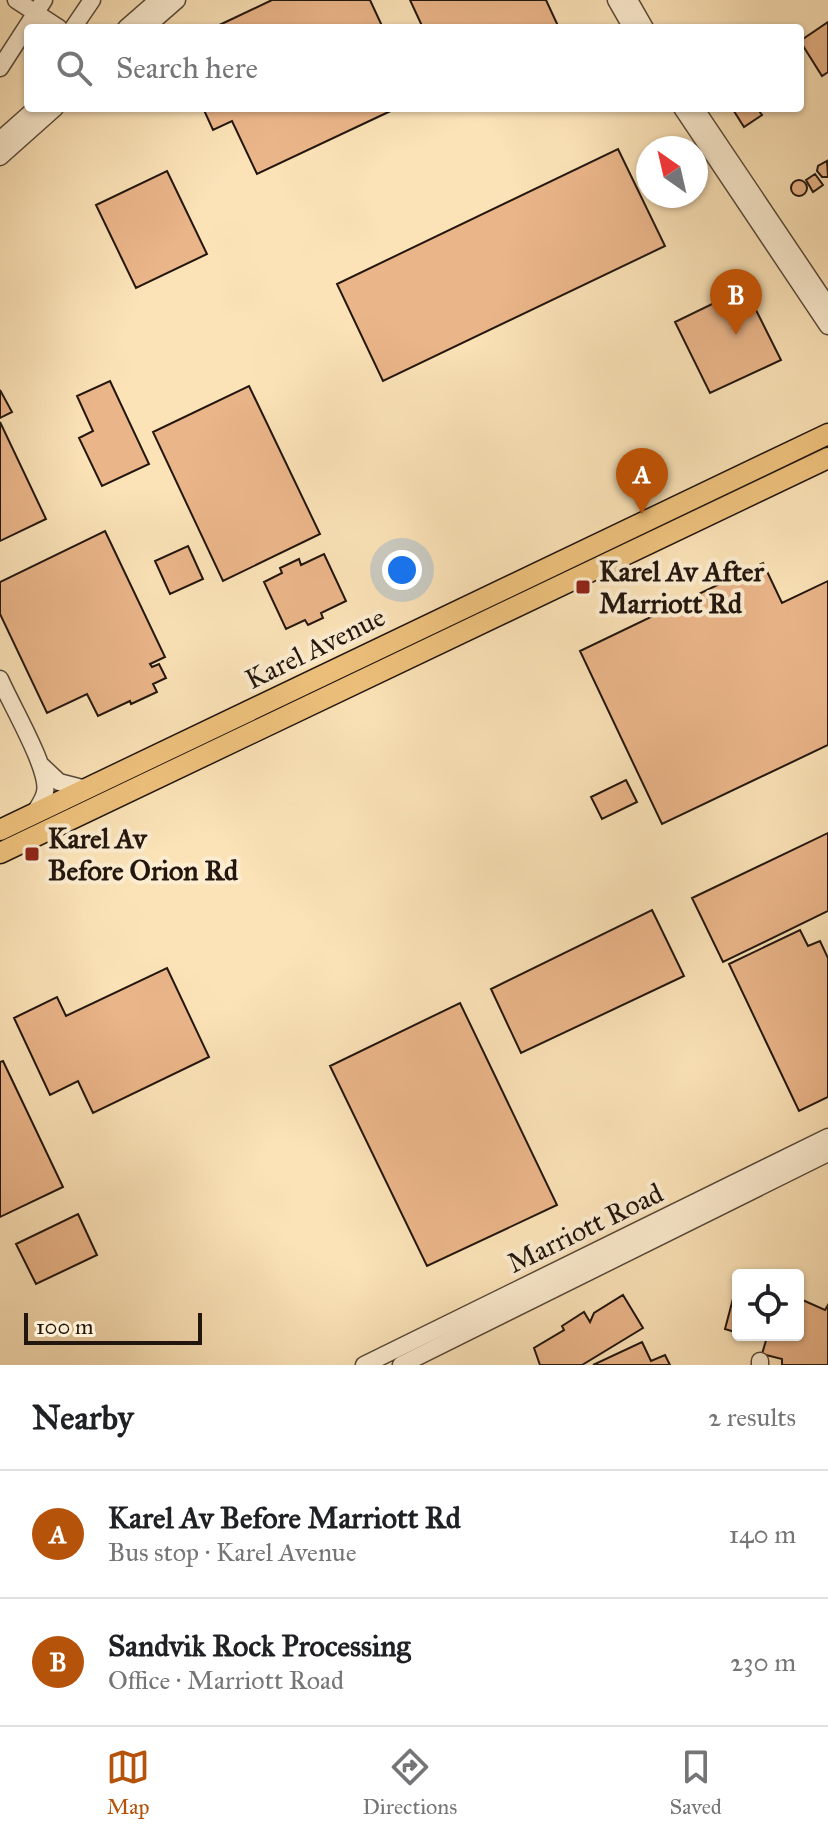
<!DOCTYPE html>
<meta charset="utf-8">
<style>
body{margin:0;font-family:"IM FELL Great Primer",serif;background:#f6f6f6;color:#202124}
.controls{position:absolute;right:24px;bottom:24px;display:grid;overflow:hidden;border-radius:8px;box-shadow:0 2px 6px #0004}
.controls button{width:72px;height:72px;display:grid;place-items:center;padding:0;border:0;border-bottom:2px solid #e0e0e0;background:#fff;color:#202124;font:40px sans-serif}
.compass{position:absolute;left:636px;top:136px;width:72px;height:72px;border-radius:50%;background:#fff;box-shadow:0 2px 6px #0004;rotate:326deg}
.scale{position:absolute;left:24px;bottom:20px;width:178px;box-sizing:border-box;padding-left:8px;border:4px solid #22160e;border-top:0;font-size:22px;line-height:28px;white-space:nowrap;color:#22160e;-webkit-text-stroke:6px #fcecd0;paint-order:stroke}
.you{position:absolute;left:402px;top:570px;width:28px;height:28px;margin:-20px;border:6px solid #fff;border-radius:50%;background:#1a73e8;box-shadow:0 0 0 12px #1a73e833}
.badge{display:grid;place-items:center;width:52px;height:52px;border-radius:50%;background:#b45309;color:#fff;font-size:26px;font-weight:700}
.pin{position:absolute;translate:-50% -66px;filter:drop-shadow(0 2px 4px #0008)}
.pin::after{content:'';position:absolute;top:42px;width:28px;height:24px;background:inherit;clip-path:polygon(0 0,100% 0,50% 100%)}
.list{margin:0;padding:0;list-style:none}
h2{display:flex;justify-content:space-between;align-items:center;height:104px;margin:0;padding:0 32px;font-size:34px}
h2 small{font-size:26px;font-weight:400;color:#757577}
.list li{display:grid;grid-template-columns:52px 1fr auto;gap:24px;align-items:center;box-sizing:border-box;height:128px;padding:0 32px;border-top:2px solid #e0e0e0}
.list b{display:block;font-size:30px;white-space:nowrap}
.list p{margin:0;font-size:26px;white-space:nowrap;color:#757577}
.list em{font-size:26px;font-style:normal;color:#757577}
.icon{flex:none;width:44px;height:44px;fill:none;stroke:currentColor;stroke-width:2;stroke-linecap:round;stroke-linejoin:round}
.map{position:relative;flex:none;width:828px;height:1365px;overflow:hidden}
.search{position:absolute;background:#fff;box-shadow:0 2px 6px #0004;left:24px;right:24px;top:24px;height:88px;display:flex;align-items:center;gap:20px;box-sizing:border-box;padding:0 28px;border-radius:8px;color:#757577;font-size:30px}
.sheet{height:360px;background:#fff}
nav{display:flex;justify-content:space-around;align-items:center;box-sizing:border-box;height:112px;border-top:2px solid #e0e0e0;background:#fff;font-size:22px;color:#757577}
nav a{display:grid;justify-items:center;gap:4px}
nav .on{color:#b45309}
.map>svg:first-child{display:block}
.building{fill:#eab589;stroke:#22160e;stroke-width:2}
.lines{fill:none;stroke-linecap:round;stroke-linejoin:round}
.minor-casing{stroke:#584938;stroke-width:19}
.major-casing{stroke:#22160e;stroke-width:23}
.minor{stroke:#fcecd0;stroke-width:16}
.major{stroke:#eec17c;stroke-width:20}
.poi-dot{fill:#8f2418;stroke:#fcecd0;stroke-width:3}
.labels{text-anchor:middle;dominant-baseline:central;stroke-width:8;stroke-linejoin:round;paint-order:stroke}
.poi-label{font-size:28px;font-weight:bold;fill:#22160e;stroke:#fcecd0;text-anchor:start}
.street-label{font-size:28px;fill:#22160e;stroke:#fcecd0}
</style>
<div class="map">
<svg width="828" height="1365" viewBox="0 0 828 1365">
<rect width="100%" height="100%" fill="#fbe2b7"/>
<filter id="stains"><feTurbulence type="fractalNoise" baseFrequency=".0025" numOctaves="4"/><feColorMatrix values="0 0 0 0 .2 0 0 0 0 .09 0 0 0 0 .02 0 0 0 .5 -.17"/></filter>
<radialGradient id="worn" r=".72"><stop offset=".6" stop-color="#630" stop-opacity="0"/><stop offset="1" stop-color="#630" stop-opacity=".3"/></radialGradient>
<path class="building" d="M272 0H370L383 28H213Z
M410 0H546L559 28H423Z
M828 22V72L822 76 800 41Z
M203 108H397L257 174 232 121 213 130Z
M732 108H757L762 115 744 127Z
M618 149 665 246 383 381 337 284Z
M827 161 828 177H822L817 171 818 166Z
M167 171 207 254 136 288 96 205Z
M815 174 823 185 813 192 806 180Z
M791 188a8 8 0 1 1 16 0a8 8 0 1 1-16 0Z
M745 288 781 360 710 393 675 322Z
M110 381 149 464 102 486 79 438 93 431 77 396Z
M249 386 320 534 223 581 153 432Z
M0 390 12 412 0 418Z
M0 422 46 519 0 541Z
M105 531 165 657 150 664 152 667 159 664 166 678 153 684 157 692 131 704 130 701 98 716 87 694 47 713 0 614V582Z
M188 546 203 579 170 594 155 561Z
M324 554 346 601 321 613 323 618 308 625 305 620 286 629 264 582 282 573 280 568 299 559 301 565Z
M763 563 782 603 828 581V745L662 824 580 651Z
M626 780 637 802 602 819 591 797Z
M828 833V911L723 962 692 898Z
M652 910 684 976 521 1053 491 989Z
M800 930 808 946 820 941 828 958V1097L799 1111 729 964Z
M167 968 209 1057 93 1113 78 1081 50 1095 14 1018 57 997 66 1016Z
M460 1003 557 1205 427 1266 330 1066Z
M3 1061 63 1187 0 1217V1062Z
M78 1214 97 1255 36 1284 16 1244Z
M735 1291H738V1333L725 1329Z
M623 1295 643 1328 582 1365H540L534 1348 564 1330 562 1326 584 1312 590 1322 594 1313Z
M798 1298 825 1310 828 1305V1365H782V1359L762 1354 767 1337 765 1335H798Z
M642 1342 651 1361 665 1355 670 1365H593Z"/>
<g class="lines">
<g class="minor-casing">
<path id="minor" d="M16 0 59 28
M616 0 632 28
M629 0 645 28
M73 28 92 0
M126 28 158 0
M145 28 177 0
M0 68 44 0
M682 108 828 326
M695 108 828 306
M0 140 36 108
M0 157 55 108
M0 679C10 703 50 770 45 792 44 799 38 807 34 814
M42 766 59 782 86 789
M364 1365 828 1137
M401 1365 828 1153
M760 1365V1361"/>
</g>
<g class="major-casing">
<path id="major" d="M0 830 828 434
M0 853 828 458"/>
</g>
<use href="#minor" class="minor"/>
<use href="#major" class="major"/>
</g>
<g class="poi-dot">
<rect x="575" y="579" width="16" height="16" rx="4"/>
<rect x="24" y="846" width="16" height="16" rx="4"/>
</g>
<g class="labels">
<g class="poi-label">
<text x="599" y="571">Karel Av After<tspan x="599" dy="32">Marriott Rd</tspan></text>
<text x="48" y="838">Karel Av<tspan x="48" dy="32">Before Orion Rd</tspan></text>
</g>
<g class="street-label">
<text transform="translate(315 648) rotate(-26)">Karel Avenue</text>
<text transform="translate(585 1228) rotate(-26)">Marriott Road</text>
</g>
</g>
<rect width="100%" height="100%" filter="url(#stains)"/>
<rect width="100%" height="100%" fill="url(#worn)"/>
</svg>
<div class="controls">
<button><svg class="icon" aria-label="locate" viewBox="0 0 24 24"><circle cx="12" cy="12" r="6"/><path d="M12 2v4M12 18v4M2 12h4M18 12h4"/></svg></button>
</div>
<svg class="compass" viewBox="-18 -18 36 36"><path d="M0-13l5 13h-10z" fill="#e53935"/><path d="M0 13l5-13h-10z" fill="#757577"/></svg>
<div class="scale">100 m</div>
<div class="you"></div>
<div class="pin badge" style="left:642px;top:514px">A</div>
<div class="pin badge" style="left:736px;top:335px">B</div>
<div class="search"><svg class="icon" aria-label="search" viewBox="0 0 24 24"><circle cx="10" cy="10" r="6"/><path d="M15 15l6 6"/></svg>Search here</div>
</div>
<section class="sheet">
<h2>Nearby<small>2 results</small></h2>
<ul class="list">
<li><span class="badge">A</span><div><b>Karel Av Before Marriott Rd</b><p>Bus stop · Karel Avenue</p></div><em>140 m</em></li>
<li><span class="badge">B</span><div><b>Sandvik Rock Processing</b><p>Office · Marriott Road</p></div><em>230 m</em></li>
</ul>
</section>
<nav>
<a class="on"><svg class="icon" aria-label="map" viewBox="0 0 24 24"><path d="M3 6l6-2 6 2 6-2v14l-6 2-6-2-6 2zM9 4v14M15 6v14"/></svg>Map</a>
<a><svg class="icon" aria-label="directions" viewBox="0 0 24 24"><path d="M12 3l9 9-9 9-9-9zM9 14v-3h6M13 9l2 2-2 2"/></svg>Directions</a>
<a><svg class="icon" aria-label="saved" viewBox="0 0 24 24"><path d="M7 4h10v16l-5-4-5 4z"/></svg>Saved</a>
</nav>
